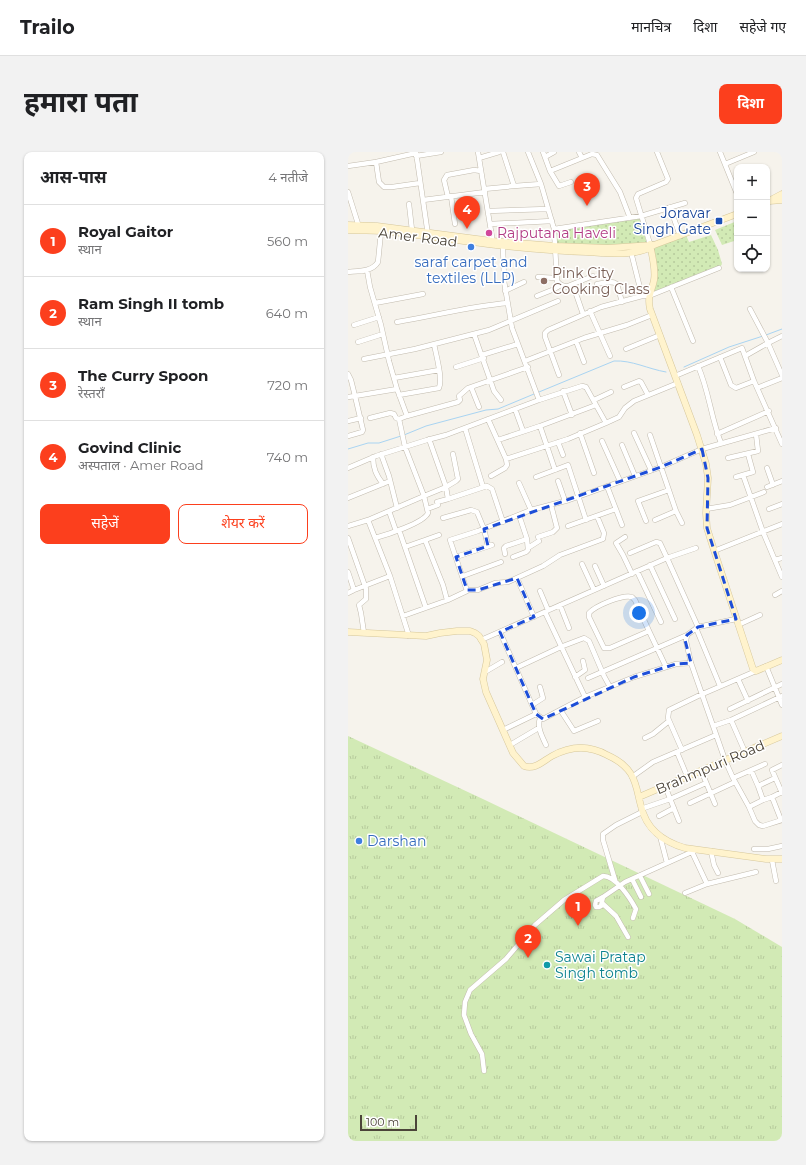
<!DOCTYPE html>
<html lang="hi">
<meta charset="utf-8">
<style>
body{margin:0;font-family:Montserrat,"Noto Sans Devanagari",sans-serif;background:#f2f2f2;color:#202124}
.controls{position:absolute;right:12px;top:12px;display:grid;overflow:hidden;border-radius:8px;box-shadow:0 1px 3px #0004}
.controls button{width:36px;height:36px;display:grid;place-items:center;padding:0;border:0;border-bottom:1px solid #e0e0e0;background:#fff;color:#202124;font:20px sans-serif}
.scale{position:absolute;left:12px;bottom:10px;width:57px;box-sizing:border-box;padding-left:4px;border:2px solid #4b4439;border-top:0;font-size:11px;line-height:14px;white-space:nowrap;color:#4b4439;-webkit-text-stroke:3px #fff;paint-order:stroke}
.you{position:absolute;left:291px;top:461px;width:14px;height:14px;margin:-10px;border:3px solid #fff;border-radius:50%;background:#1a73e8;box-shadow:0 0 0 6px #1a73e833}
.badge{display:grid;place-items:center;width:26px;height:26px;border-radius:50%;background:#fc3f1d;color:#fff;font-size:13px;font-weight:700}
.pin{position:absolute;translate:-50% -33px;filter:drop-shadow(0 1px 2px #0008)}
.pin::after{content:'';position:absolute;top:21px;width:14px;height:12px;background:inherit;clip-path:polygon(0 0,100% 0,50% 100%)}
.list{margin:0;padding:0;list-style:none}
h2{display:flex;justify-content:space-between;align-items:center;height:52px;margin:0;padding:0 16px;font-size:17px}
h2 small{font-size:13px;font-weight:400;color:#757577}
.list li{display:grid;grid-template-columns:26px 1fr auto;gap:12px;align-items:center;box-sizing:border-box;height:72px;padding:0 16px;border-top:1px solid #e0e0e0}
.list b{display:block;font-size:15px;white-space:nowrap}
.list p{margin:0;font-size:13px;white-space:nowrap;color:#757577}
.list em{font-size:13px;font-style:normal;color:#757577}
.actions{display:flex;gap:8px;padding:12px 16px}
.actions a{flex:1;padding:9px 0;border:1px solid #fc3f1d;border-radius:8px;text-align:center;font-size:14px;color:#fc3f1d}
.actions .main{background:#fc3f1d;color:#fff}
.icon{flex:none;width:22px;height:22px;fill:none;stroke:currentColor;stroke-width:2;stroke-linecap:round;stroke-linejoin:round}
.map{position:relative;flex:none;width:434px;height:989px;overflow:hidden;border-radius:8px}
header{display:flex;align-items:center;gap:24px;box-sizing:border-box;height:56px;padding:0 20px;background:#fff;border-bottom:1px solid #e0e0e0}
header strong{font-size:19px}
nav{display:flex;gap:22px;margin-inline-start:auto;font-size:14px}
.intro{display:flex;align-items:center;justify-content:space-between;box-sizing:border-box;height:96px;padding:0 24px}
h1{margin:0;font-size:28px}
.button{padding:10px 18px;border-radius:8px;background:#fc3f1d;color:#fff;font-size:14px;font-weight:700}
main{display:flex;gap:24px;padding:0 24px}
aside{flex:1;background:#fff;border-radius:8px;box-shadow:0 1px 3px #0004}
.map>svg:first-child{display:block}
.grass{fill:url(#grass-tufts)}
.park{fill:url(#park-dots)}
.lines{fill:none;stroke-linecap:round;stroke-linejoin:round}
.stream{stroke:#a9d4f2;stroke-width:1}
.street-casing{stroke:#c2bbae;stroke-width:5.5}
.secondary-casing{stroke:#d6c79b;stroke-width:7}
.street{stroke:#fff;stroke-width:4.5}
.secondary{stroke:#fff3cd;stroke-width:6}
.marked{fill:none;stroke:#1d4ed8;stroke-width:3;stroke-dasharray:8 5;stroke-linejoin:round}
.transit-dot{fill:#1a4fb4;stroke:#fff;stroke-width:1.5}
.hotel-dot{fill:#d1479c;stroke:#fff;stroke-width:1.5}
.shop-dot{fill:#3f7fe0;stroke:#fff;stroke-width:1.5}
.education-dot{fill:#8d6e63;stroke:#fff;stroke-width:1.5}
.culture-dot{fill:#0f9aa8;stroke:#fff;stroke-width:1.5}
.labels{text-anchor:middle;dominant-baseline:central;stroke-width:3;stroke-linejoin:round;paint-order:stroke}
.transit-label{font-size:14px;fill:#164399;stroke:#fff;text-anchor:end}
.hotel-label{font-size:14px;fill:#b23c85;stroke:#fff;text-anchor:start}
.street-label{font-size:14px;fill:#4b4439;stroke:#fff}
.shop-label{font-size:14px;fill:#366cbe;stroke:#fff}
.education-label{font-size:14px;fill:#785e54;stroke:#fff;text-anchor:start}
.culture-label{font-size:14px;fill:#0d838f;stroke:#fff;text-anchor:start}
</style>
<header>
<strong>Trailo</strong>
<nav><a>मानचित्र</a><a>दिशा</a><a>सहेजे गए</a></nav>
</header>
<div class="intro"><h1>हमारा पता</h1><a class="button">दिशा</a></div>
<main>
<aside>
<h2>आस-पास<small>4 नतीजे</small></h2>
<ul class="list">
<li><span class="badge">1</span><div><b>Royal Gaitor</b><p>स्थान</p></div><em>560 m</em></li>
<li><span class="badge">2</span><div><b>Ram Singh II tomb</b><p>स्थान</p></div><em>640 m</em></li>
<li><span class="badge">3</span><div><b>The Curry Spoon</b><p>रेस्तराँ</p></div><em>720 m</em></li>
<li><span class="badge">4</span><div><b>Govind Clinic</b><p>अस्पताल · Amer Road</p></div><em>740 m</em></li>
</ul>
<div class="actions"><a class="main">सहेजें</a><a>शेयर करें</a></div>
</aside>
<div class="map">
<svg width="434" height="989" viewBox="0 0 434 989">
<defs>
<pattern id="grass-tufts" width="24" height="20" patternUnits="userSpaceOnUse"><rect width="24" height="20" fill="#d2eab5"/><path d="M3 7l-1-3M5 7V3M7 7l1-3M15 17l-1-3M17 17v-4M19 17l1-3" fill="none" stroke="#b6ca9c"/></pattern>
<pattern id="park-dots" width="8" height="8" patternUnits="userSpaceOnUse"><rect width="8" height="8" fill="#d2eab5"/><path d="M2 2h.1M6 6h.1" fill="none" stroke="#b6ca9c" stroke-width="1.8" stroke-linecap="round"/></pattern>
</defs>
<rect width="100%" height="100%" fill="#f6f3ec"/>
<path class="grass" d="M0 584 137 648 387 767 434 795V989H0Z"/>
<path class="park" d="M292 65 299 92 282 94 208 92 207 78Z
M389 69V88L374 93 367 78Z
M338 83 341 90 363 83 370 98 374 112 372 115 303 141 305 95Z"/>
<g class="lines">
<path class="stream" d="M418 183 434 177
M336 215 381 195 415 184
M191 240 266 209C284 208 300 217 318 220
M56 283 78 274 138 258 150 257 186 242
M0 297 20 291H31L53 284"/>
<g class="street-casing">
<path id="street" d="M68 0 80 83
M130 0 145 91
M180 0 193 32
M195 0 202 19 244 2 249 3 272 40 282 66
M231 0 234 6
M372 0 389 42
M68 1 28 10 31 30 36 35H44L72 31
M68 4 93 0
M197 5 206 0
M131 6 151 0
M377 12 406 0
M0 14 28 10
M202 19 211 34 223 30
M166 34 193 32 206 77 209 129 213 133 224 136 227 139 235 162
M136 37 166 34 155 0
M0 40 11 75
M103 44 107 72
M100 45 96 28 99 23 126 18 133 19
M75 48 137 40
M61 52 64 78
M322 55 332 84
M140 59 200 57
M142 72 204 69
M206 77 293 64 337 51
M302 92 288 46 290 42 318 30 320 27 309 0
M155 94 156 129 164 176 191 248
M283 100 294 144
M19 118 22 135 33 173 41 209 49 237 59 264 51 267 57 295 76 344 98 335 81 287
M0 120C10 119 24 120 30 110L33 80
M190 125 208 126
M249 132C256 131 263 128 269 132L274 150
M220 134 245 124
M323 135 345 189
M157 139 176 130
M189 144 204 138 213 133
M27 151 75 142
M402 157 420 191 434 223
M242 159 262 204
M49 170C86 164 123 154 160 151
M6 173 31 165
M126 182 146 239 153 248
M228 189 236 210
M10 190 35 182
M420 191 434 184
M278 197 312 183
M134 203 170 192
M397 204 420 191
M372 205 383 233 388 236 406 229 434 292
M16 207 67 197 141 178 210 149
M177 209 236 186 279 173 304 163
M350 214C361 239 363 266 373 291
M108 215 136 206
M0 222 3 228 7 244 49 237
M211 223 197 185V181L200 178 253 155 294 144H301L371 116
M327 224 394 196 406 229
M46 226 91 218
M123 235 131 255
M276 235 291 229 293 230 300 243
M409 236 434 226
M215 239 224 263
M51 243 91 236C95 226 88 203 86 192
M0 245 7 244 15 278 14 280 0 284
M246 248 263 240
M167 257 175 279
M59 264 110 250 112 248 111 244 120 236 180 215
M22 266 42 261 46 262 48 266 51 267
M140 267 158 307 159 313 157 316 143 324
M0 269 13 266
M258 271 271 265 277 256 286 249 330 231
M117 276 135 335
M232 281 246 321
M286 281 303 318
M369 282 421 259
M302 283 328 359 334 371
M150 288 192 274
M254 289 272 329
M210 290 215 303
M274 293 287 324
M33 302 41 324 49 356
M105 302 110 327 108 329 98 335 100 347 139 334 144 337 155 370
M25 305C25 316 28 323 35 332
M380 306 410 299 408 282
M158 307 220 287 258 271 248 253
M0 316 28 304 79 288 98 283 191 248 234 234 238 235 248 253 192 274 207 318
M419 316 425 333
M395 323 415 380 434 425
M188 325 220 313 238 368
M388 325 405 320 400 302
M210 329 217 349
M171 331 183 358
M259 334 274 373
M419 335 434 329
M0 346 42 329
M89 350 100 347
M79 357 90 353
M358 357 382 353 416 340
M421 357 434 352
M95 366 123 358 129 360 136 377 140 394
M307 368 328 359
M298 369 290 349 321 338
M0 374 20 368
M220 374 268 357
M51 378 78 456
M48 379 41 359 20 368 42 424 61 484
M190 385 205 380 209 376 203 353
M277 385 268 391 275 403 284 422
M0 386 18 437V447L11 453 13 461 16 481
M27 386C38 383 76 371 80 361L76 344 41 359
M77 388 91 383
M57 395 77 388 95 433 99 448
M180 396 191 389
M366 399 434 372
M282 401 308 390 312 391 319 406 348 396
M157 402 156 396 158 394 179 387
M108 405 144 393
M165 405 178 400 180 398 179 387 171 363
M427 408 434 406
M234 412 246 438
M302 413 327 467
M247 414 256 434
M289 419 313 470
M0 420 6 438 0 441
M115 424 153 410
M169 426 186 465
M6 438 42 424
M119 438H130L147 431 160 430 195 414 212 403 255 387 256 381 249 364
M192 439 200 458
M427 443 434 439
M212 453 221 476
M197 460 237 545
M55 464 100 448 119 439 102 388 130 379 183 358 221 348 313 315 354 297 428 276
M388 467 350 475 339 483 338 489 343 511 377 608 385 626 417 612
M390 473 412 463
M348 476 372 534
M301 479 287 448 284 445C275 442 247 454 241 461V465L256 496H262L301 479 318 515
M152 480 188 562 195 567 237 545 286 525 328 512 343 511
M133 488 319 406 350 475
M418 514 434 553
M168 516 215 494 236 486 241 489 256 524 262 535
M137 520 154 510
M227 525 237 518 235 509
M240 526 339 483
M390 527 400 549
M184 553 195 546 192 535
M382 557 434 532
M213 559 226 579 250 569
M192 566C189 576 194 584 198 593
M383 568 397 600
M365 574 383 568 434 544
M155 578 188 562
M297 586 305 582 321 569
M162 593 189 577
M334 598 320 566 321 558 350 544 408 519
M329 600 339 624
M353 618 367 652
M403 618 410 634 427 626
M284 625 305 610 368 583
M385 626 401 655 407 669 411 673 415 674 434 668
M317 634 331 669
M410 634 415 648 424 645
M434 641 424 618 434 613
M342 651 387 630
M401 655 415 648
M293 657 322 647 358 631
M311 664 326 656
M433 668 424 645 434 640
M312 684 319 711
M406 697H420L434 694
M363 699 366 713 370 721
M344 700 359 732
M424 708 428 729
M292 724 301 742
M284 727 293 745
M267 728 255 688V682L268 673 294 660
M337 741 359 732 408 720
M255 745 253 754 251 755H248L247 753 248 749 255 745 277 730 348 698
M254 751 268 764 280 785
M136 919 134 902 123 882 116 863 117 850 122 838 158 807 187 773 216 748 255 724C268 724 282 746 288 757L285 766"/>
</g>
<g class="secondary-casing">
<path id="secondary" d="M422 49 434 48
M419 50 434 42
M0 73 29 74 144 89 207 94 260 96 305 93
M0 78C15 79 31 78 45 80 110 88 173 98 238 100 258 101 290 105 306 93L389 62
M302 92C304 104 308 117 306 128 304 139 299 144 302 157L349 283 358 312 360 326 358 361 359 376 364 392 405 517 408 519 434 508
M0 480 78 484 92 481 109 479H122L127 481 131 484 136 492 139 508 135 527 138 540 165 601 176 614C187 618 195 609 204 604 222 594 241 593 259 603 268 607 278 614 283 622 289 632 290 644 293 654 298 677 316 690 337 696L418 707H434
M291 645 434 584"/>
</g>
<use href="#street" class="street"/>
<use href="#secondary" class="secondary"/>
</g>
<path class="marked" d="M354 297 360 326 359 376 388 467 350 475 339 483 337 488 343 511 328 512 286 525 195 567 188 562 152 480 186 465 169 426 130 438H119L108 405 140 394 136 377 313 315Z"/>
<rect class="transit-dot" x="367" y="65" width="8" height="8" rx="2"/>
<circle class="hotel-dot" cx="141" cy="81" r="4"/>
<g class="shop-dot">
<circle cx="123" cy="95" r="4"/>
<circle cx="11" cy="689" r="4"/>
</g>
<circle class="education-dot" cx="196" cy="129" r="4"/>
<circle class="culture-dot" cx="199" cy="813" r="4"/>
<g class="labels">
<g class="transit-label">
<text x="363" y="61">Joravar<tspan x="363" dy="16">Singh Gate</tspan></text>
</g>
<g class="hotel-label">
<text x="149" y="81">Rajputana Haveli</text>
</g>
<g class="street-label">
<text transform="translate(70 85) rotate(7)">Amer Road</text>
<text transform="translate(362 615) rotate(-23)">Brahmpuri Road</text>
</g>
<g class="shop-label">
<text x="123" y="110">saraf carpet and<tspan x="123" dy="16">textiles (LLP)</tspan></text>
<text x="19" y="689" text-anchor="start">Darshan</text>
</g>
<g class="education-label">
<text x="204" y="121">Pink City<tspan x="204" dy="16">Cooking Class</tspan></text>
</g>
<g class="culture-label">
<text x="207" y="805">Sawai Pratap<tspan x="207" dy="16">Singh tomb</tspan></text>
</g>
</g>
</svg>
<div class="controls">
<button>+</button>
<button>−</button>
<button><svg class="icon" aria-label="locate" viewBox="0 0 24 24"><circle cx="12" cy="12" r="6"/><path d="M12 2v4M12 18v4M2 12h4M18 12h4"/></svg></button>
</div>
<div class="scale">100 m</div>
<div class="you"></div>
<div class="pin badge" style="left:230px;top:774px">1</div>
<div class="pin badge" style="left:180px;top:806px">2</div>
<div class="pin badge" style="left:239px;top:54px">3</div>
<div class="pin badge" style="left:119px;top:77px">4</div>
</div>
</main>
